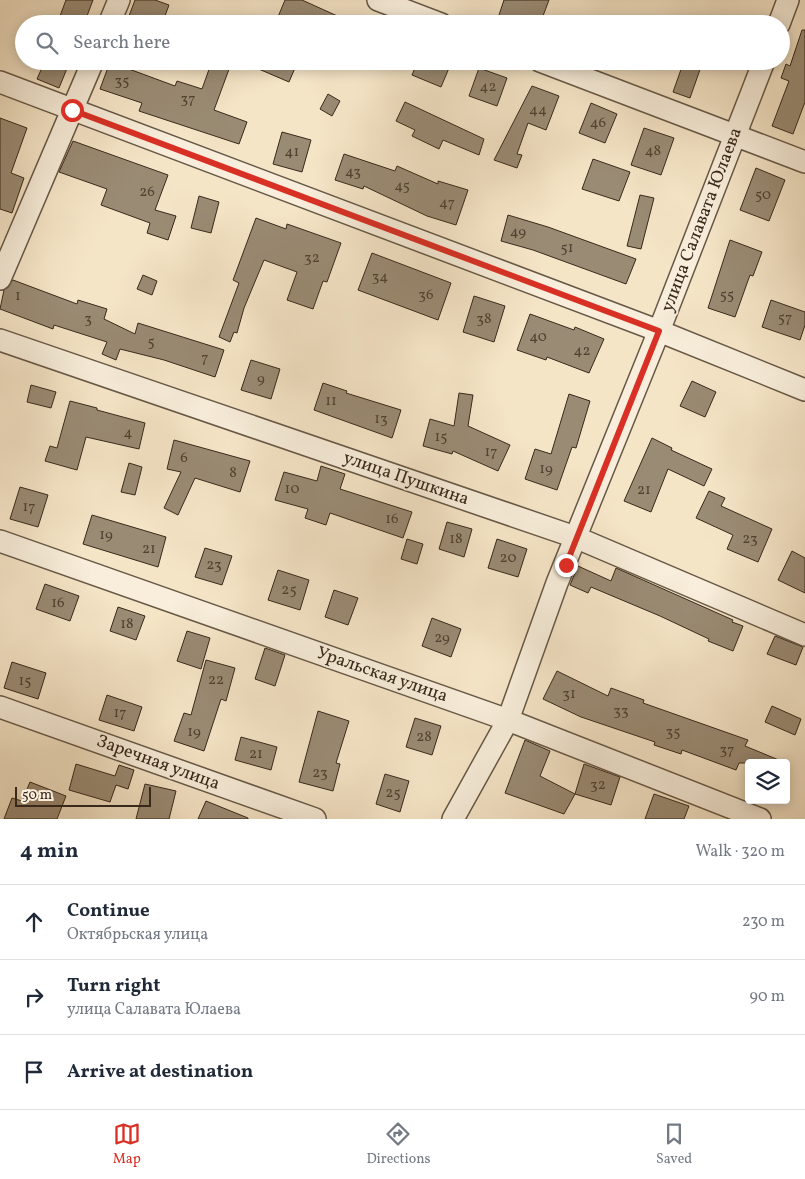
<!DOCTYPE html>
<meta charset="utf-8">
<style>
body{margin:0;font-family:Vollkorn,serif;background:#f6f6f7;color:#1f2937}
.controls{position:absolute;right:15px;bottom:15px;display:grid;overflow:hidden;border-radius:5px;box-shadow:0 2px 12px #0003}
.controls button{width:45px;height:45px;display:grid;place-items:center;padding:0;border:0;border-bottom:1px solid #e0e1e3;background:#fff;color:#1f2937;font:25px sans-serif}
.scale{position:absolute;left:15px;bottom:12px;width:136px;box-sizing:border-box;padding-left:5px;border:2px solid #38291b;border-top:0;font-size:14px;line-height:18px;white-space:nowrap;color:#38291b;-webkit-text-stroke:4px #f8eedb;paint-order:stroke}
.stop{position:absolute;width:15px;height:15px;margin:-11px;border:4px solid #d93025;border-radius:50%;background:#fff}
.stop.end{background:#d93025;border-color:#fff;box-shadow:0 1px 5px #0008}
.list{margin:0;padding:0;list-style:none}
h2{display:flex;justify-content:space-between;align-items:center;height:65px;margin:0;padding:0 20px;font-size:21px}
h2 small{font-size:16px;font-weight:400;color:#747a83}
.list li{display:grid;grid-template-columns:32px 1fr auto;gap:15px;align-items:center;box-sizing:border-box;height:75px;padding:0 20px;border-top:1px solid #e0e1e3}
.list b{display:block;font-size:19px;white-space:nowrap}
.list p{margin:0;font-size:16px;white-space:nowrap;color:#747a83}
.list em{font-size:16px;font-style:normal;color:#747a83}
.icon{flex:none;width:28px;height:28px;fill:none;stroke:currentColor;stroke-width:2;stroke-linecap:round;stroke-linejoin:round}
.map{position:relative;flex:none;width:805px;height:819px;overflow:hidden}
.search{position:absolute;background:#fff;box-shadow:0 2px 12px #0003;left:15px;right:15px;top:15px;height:55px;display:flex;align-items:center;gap:12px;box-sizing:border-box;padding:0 18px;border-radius:28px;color:#747a83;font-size:19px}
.sheet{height:290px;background:#fff}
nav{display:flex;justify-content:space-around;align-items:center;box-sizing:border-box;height:70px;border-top:1px solid #e0e1e3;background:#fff;font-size:14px;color:#747a83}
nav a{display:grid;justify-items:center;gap:2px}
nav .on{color:#d93025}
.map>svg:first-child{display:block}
.building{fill:#9a8b74;stroke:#38291b}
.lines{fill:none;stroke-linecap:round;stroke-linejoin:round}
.street-casing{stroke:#675846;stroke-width:24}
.street{stroke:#f8eedb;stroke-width:21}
.route{stroke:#d93025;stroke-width:6}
.labels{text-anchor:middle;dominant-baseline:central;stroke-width:4;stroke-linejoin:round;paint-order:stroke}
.number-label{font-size:15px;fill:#504231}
.street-label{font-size:18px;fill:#38291b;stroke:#f8eedb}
</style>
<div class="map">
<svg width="805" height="819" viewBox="0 0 805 819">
<rect width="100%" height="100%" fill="#f5e5c7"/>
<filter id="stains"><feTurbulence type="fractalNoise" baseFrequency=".004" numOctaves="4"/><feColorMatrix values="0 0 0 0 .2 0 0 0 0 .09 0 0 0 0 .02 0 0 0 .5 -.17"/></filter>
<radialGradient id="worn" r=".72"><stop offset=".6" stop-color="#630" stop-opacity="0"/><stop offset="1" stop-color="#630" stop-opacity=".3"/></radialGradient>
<path class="building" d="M66 0H93L84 24H57Z
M135 0H155L169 5 162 24H126Z
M285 0H302L355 24H275Z
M504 0H549L540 24H496Z
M802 30H805V102L793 134 772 126 789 81 781 78 786 64 790 66Z
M45 61H70L59 88 37 79Z
M212 61H232L214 110 247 122 239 144 139 111 142 103 100 89 110 62 175 86 177 81 202 89Z
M240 61H298L289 82Z
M418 61H452L441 87 412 75Z
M684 61H703L690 98 673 92Z
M479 68 507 78 497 106 469 96Z
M532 86 559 96 546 130 528 123 517 154 522 155 517 168 494 160Z
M328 94 340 101 332 116 320 109Z
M405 102 484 139 479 155 443 140 439 149 412 136 415 130 396 121Z
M591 103 617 114 605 143 579 133Z
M0 118 27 128 11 173 24 178 12 213 0 209Z
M644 128 674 138 661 175 631 165Z
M282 132 311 140 302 172 273 164Z
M73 141 168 175 155 210 176 216 168 240 147 233 150 223 101 205 107 189 59 172Z
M344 154 395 171 397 166 438 184V181L468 190 456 225 427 216 364 186 363 189 335 180Z
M593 159 630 172 619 201 582 189Z
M756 168 785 180 769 221 740 210Z
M640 195 654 198 641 249 627 246Z
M199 196 219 202 211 233 191 228Z
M508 215 548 227 636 259 626 284 533 250 501 241Z
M256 218 286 229 287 224 341 243 327 282 323 281 313 309 287 300 297 272 264 260 244 308 237 333 234 332 230 342 219 337 239 283 233 280Z
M730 240 762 252 753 276 750 275 735 317 708 308Z
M372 253 451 283 438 320 358 290Z
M143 275 157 281 152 295 137 289Z
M13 280 77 304 78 300 107 309 104 319 135 334 138 323 224 350 215 377 164 360 120 349 116 360 102 354 107 342 54 325 53 329 0 309 4 290Z
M474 296 505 306 494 342 463 332Z
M771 300 805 312V325L800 340 762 327Z
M530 314 574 330 575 327 604 339 589 373 547 357 546 360 517 350Z
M251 360 280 369 271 399 241 390Z
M692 381 716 392 705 417 680 406Z
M323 383 347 391 346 393 401 410 392 438 314 410Z
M31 385 56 392 51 408 27 402Z
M459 393 473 395 468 426 510 445 498 471 453 451 452 454 423 446 430 419 454 426Z
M569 394 590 401 576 448 572 447 557 490 525 479 535 449 551 454Z
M70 401 97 408V410L145 423 139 449 86 437 77 470 45 461 50 446 57 448Z
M652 438 672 448 671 450 712 469 704 486 668 469 651 512 624 501Z
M174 440 250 461 240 492 195 478 178 515 164 508 181 472 167 469Z
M129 463 142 467 135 495 121 492Z
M321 466 345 474 340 489 412 512 403 538 330 513 326 525 305 518 308 509 275 500 284 472 317 481Z
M20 487 48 495 38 527 10 519Z
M709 491 725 498 721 506 772 529 758 562 727 549 733 535 696 518Z
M92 515 166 537 158 567 83 544Z
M447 522 472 529 464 557 439 549Z
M407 539 423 544 417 564 401 559Z
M497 539 527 549 518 577 488 568Z
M205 548 232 556 222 585 195 577Z
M792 551 805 558V593L778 580Z
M578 566 611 581 616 568 733 620 732 622 743 626 733 651 708 641 709 639 660 616 591 587 588 593 570 585Z
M278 570 309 580 300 610 268 600Z
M45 584 79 596 70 621 36 609Z
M334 590 358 598 348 625 325 617Z
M118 607 145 616 136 640 110 631Z
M432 618 461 629 451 657 422 646Z
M187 631 210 638 201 669 177 661Z
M775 636 803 647 796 665 767 654Z
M265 648 285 655 275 686 255 679Z
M206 660 235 668 226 701 221 699 204 751 174 741 184 713 191 715Z
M12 662 46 673 38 699 4 688Z
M557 671 608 696 611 688 644 700 643 703 748 740 745 746 786 763H739L736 770 682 750 681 754 654 745 655 742 581 717 543 699Z
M107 695 142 707 134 731 99 720Z
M772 706 801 719 795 735 765 722Z
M318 711 349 721 336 763 340 764 333 791 299 782Z
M415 718 441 726 432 755 406 747Z
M241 737 277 747 271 770 235 760Z
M525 740 550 751 540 776 575 794 564 814 505 793Z
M76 764 115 776 119 765 134 770 128 789 116 785 110 802 69 790Z
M584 764 620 777 611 805 575 794Z
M385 774 409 781 400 812 376 804Z
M30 782 66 796 57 819H4L12 798 22 801Z
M145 784 176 791 169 819H136Z
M654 794 689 806 684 819H645Z
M206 801 248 818V819H198Z"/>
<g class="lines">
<g class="street-casing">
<path id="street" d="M378 0 441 24
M109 24 119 0
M779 24 788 0
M540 61 805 162
M0 82 659 331 805 390
M0 279 93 61
M0 340 575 537 805 635
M0 541 508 720 760 819
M0 707 315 819
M453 819 508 720 557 583 659 331 764 61"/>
</g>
<use href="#street" class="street"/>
</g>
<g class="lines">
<path class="route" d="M72 110 659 331 566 565"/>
</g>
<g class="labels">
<g class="number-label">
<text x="122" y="81">35</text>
<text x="488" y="87">42</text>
<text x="188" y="99">37</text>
<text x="538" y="110">44</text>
<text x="598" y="123">46</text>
<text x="653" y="151">48</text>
<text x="292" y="152">41</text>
<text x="353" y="172">43</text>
<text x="402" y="186">45</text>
<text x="147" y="192">26</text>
<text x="763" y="195">50</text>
<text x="447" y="203">47</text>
<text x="518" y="232">49</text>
<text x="567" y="248">51</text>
<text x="312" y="258">32</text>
<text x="380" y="277">34</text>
<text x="426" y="295">36</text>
<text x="727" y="295">55</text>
<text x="18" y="296">1</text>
<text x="785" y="318">57</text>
<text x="88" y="319">3</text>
<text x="484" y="319">38</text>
<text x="538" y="337">40</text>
<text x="151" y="342">5</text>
<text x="582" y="351">42</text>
<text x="205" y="358">7</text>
<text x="261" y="379">9</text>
<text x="331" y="401">11</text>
<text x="381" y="419">13</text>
<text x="128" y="433">4</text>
<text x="441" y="437">15</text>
<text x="491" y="452">17</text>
<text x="184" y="458">6</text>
<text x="546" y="469">19</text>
<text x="233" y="473">8</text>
<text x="292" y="489">10</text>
<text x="644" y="490">21</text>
<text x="29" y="507">17</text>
<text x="392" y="519">16</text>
<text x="106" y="535">19</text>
<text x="456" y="539">18</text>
<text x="750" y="539">23</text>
<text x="149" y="549">21</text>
<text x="508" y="558">20</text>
<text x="214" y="565">23</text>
<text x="289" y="590">25</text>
<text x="58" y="603">16</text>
<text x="127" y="624">18</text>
<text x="442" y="638">29</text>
<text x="216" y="680">22</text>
<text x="25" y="681">15</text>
<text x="569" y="694">31</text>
<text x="621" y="711">33</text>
<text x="120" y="713">17</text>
<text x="194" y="732">19</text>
<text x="673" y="732">35</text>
<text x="424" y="737">28</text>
<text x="727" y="750">37</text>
<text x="256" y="754">21</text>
<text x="320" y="773">23</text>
<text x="598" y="785">32</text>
<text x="393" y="793">25</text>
</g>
<g class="street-label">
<text transform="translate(702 220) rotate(-69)">улица Салавата Юлаева</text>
<text transform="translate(406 479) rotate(19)">улица Пушкина</text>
<text transform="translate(382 675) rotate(19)">Уральская улица</text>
<text transform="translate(158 763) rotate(20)">Заречная улица</text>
</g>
</g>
<rect width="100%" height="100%" filter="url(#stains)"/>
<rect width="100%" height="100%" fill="url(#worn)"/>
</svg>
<div class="controls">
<button><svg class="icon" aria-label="layers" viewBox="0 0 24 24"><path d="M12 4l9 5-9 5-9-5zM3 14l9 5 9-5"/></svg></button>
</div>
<div class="scale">50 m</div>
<div class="stop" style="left:72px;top:110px"></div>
<div class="stop end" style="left:566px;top:565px"></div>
<div class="search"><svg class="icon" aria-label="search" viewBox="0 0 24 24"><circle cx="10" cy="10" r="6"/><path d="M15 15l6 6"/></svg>Search here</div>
</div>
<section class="sheet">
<h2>4 min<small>Walk · 320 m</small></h2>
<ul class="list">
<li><svg class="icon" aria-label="ahead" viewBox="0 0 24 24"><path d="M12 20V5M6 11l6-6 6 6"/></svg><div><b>Continue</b><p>Октябрьская улица</p></div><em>230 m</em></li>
<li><svg class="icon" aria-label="right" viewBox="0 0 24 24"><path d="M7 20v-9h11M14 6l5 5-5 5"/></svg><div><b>Turn right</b><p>улица Салавата Юлаева</p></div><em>90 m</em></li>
<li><svg class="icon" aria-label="arrive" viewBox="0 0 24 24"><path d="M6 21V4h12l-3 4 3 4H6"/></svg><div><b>Arrive at destination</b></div></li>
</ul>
</section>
<nav>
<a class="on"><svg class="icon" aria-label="map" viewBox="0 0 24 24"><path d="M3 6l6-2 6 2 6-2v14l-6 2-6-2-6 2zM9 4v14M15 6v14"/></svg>Map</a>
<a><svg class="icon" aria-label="directions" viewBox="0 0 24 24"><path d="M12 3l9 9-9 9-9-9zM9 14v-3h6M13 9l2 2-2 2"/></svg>Directions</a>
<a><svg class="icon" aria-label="saved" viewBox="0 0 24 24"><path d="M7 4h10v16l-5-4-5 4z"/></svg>Saved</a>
</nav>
